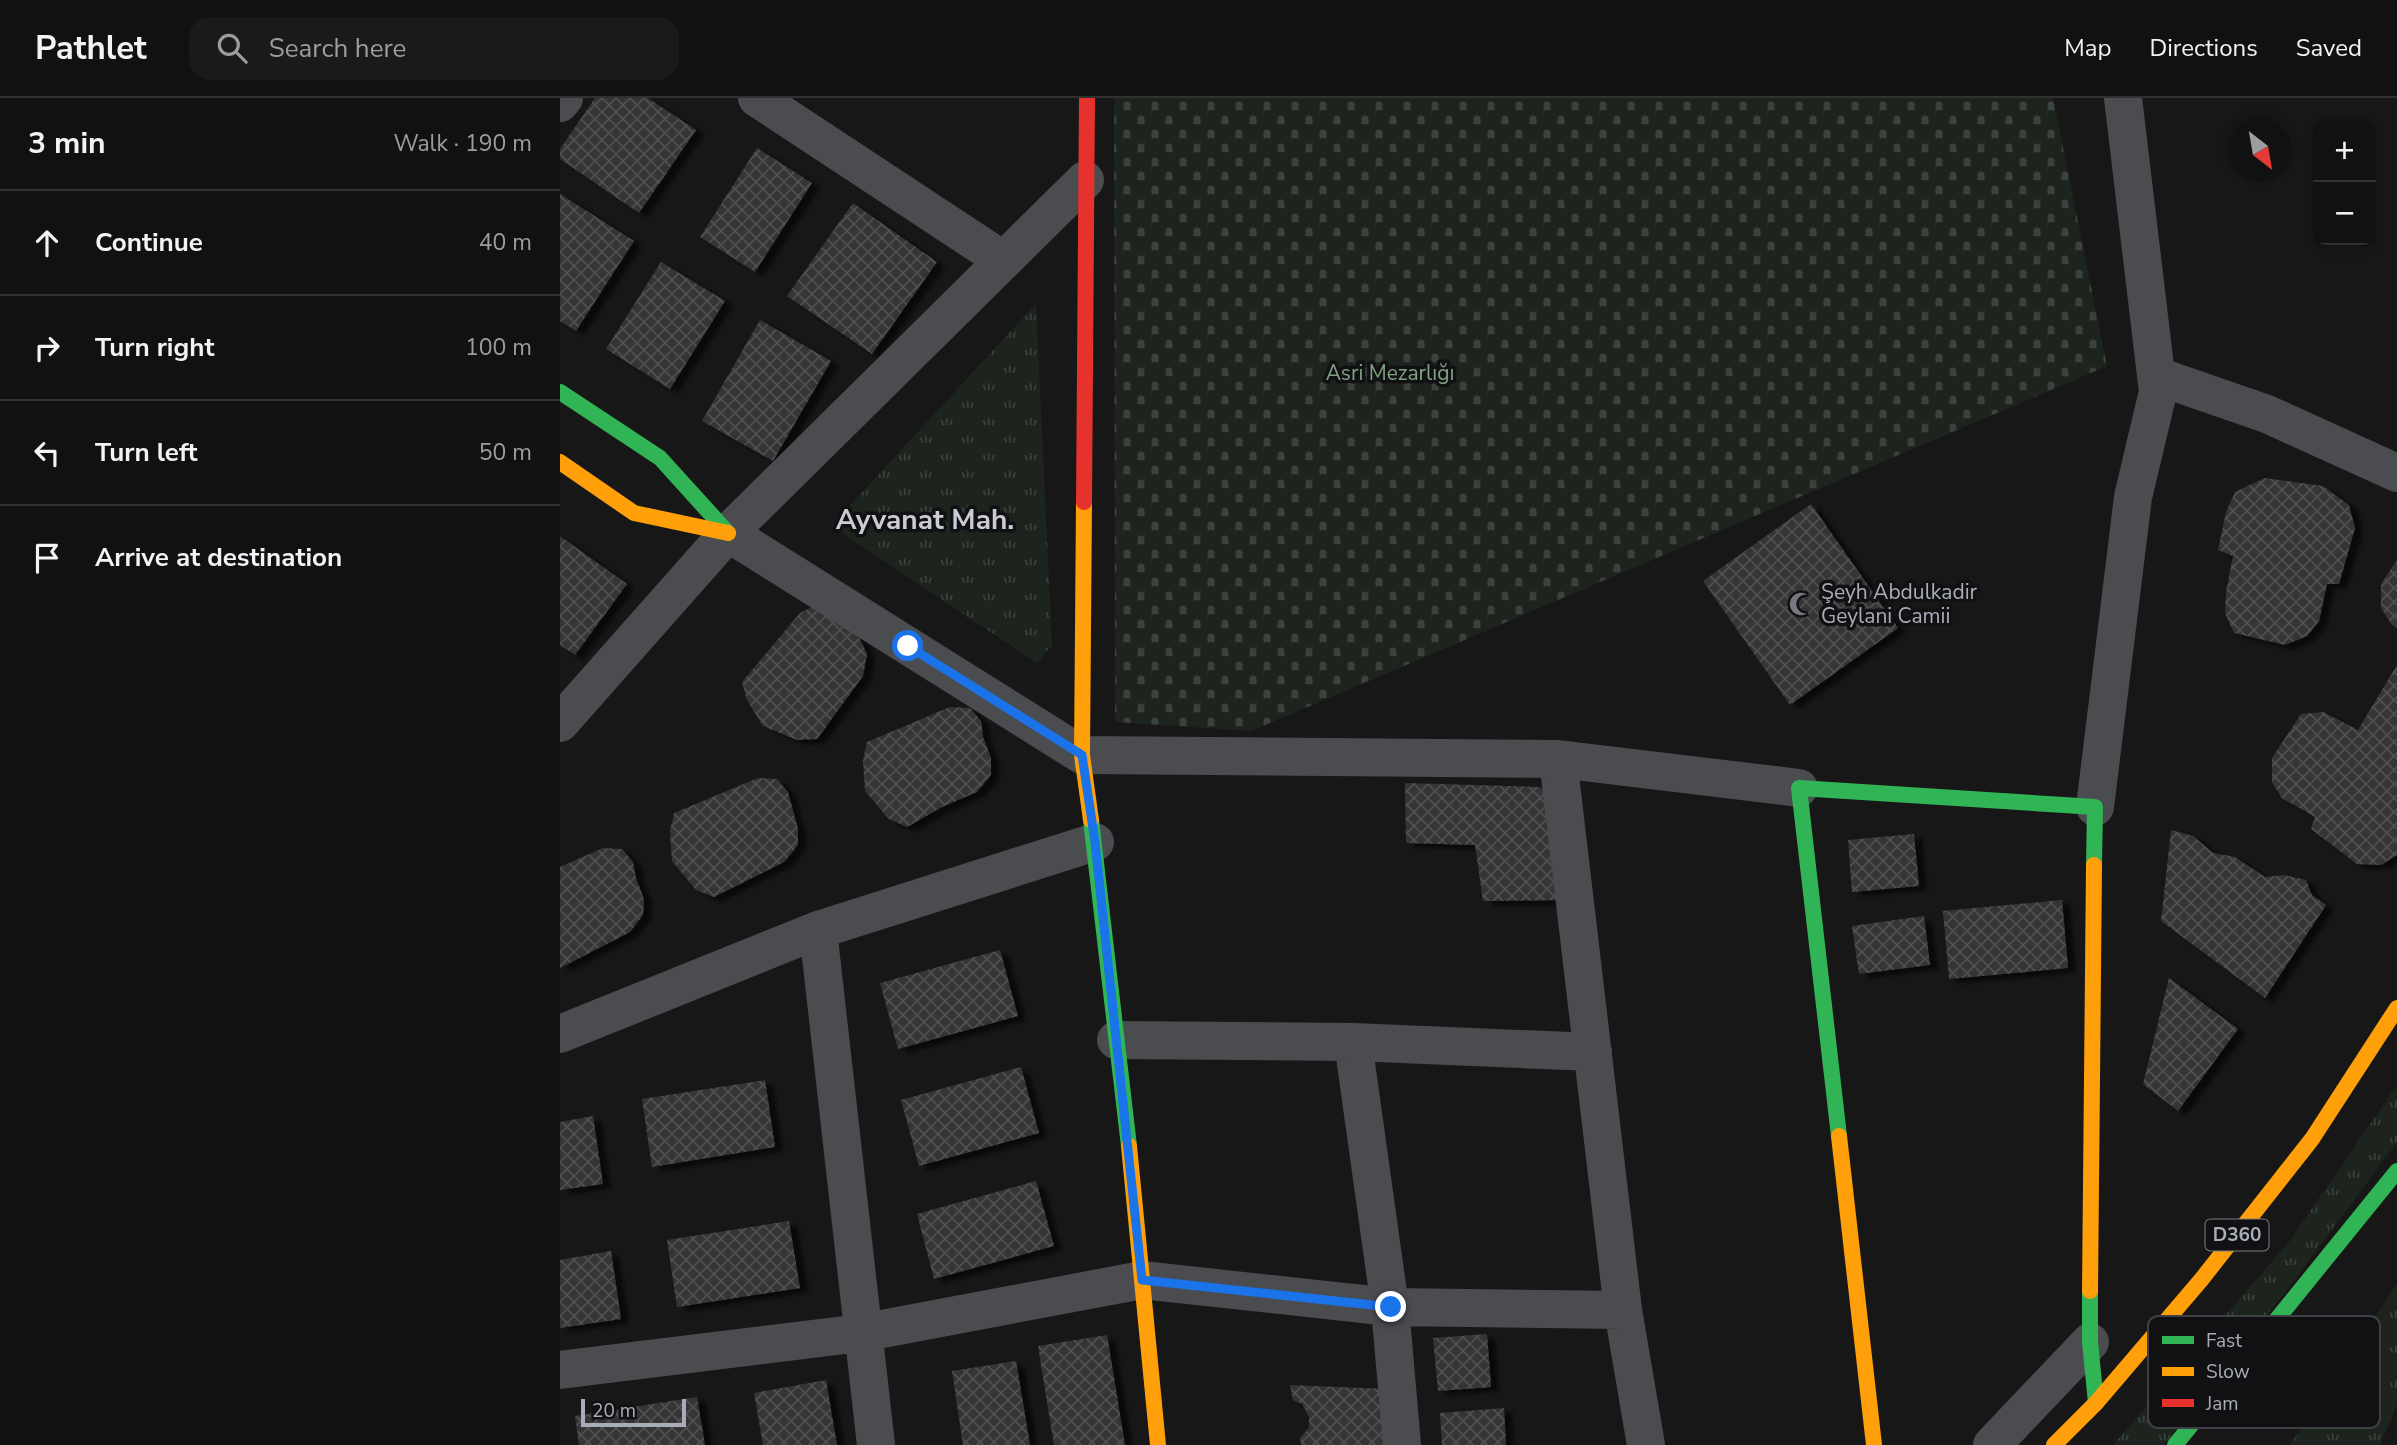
<!DOCTYPE html>
<meta charset="utf-8">
<style>
body{margin:0;font-family:"Nunito Sans",sans-serif;background:#1a1a1a;color:#f1f3f6}
.controls{position:absolute;right:21px;top:21px;display:grid;overflow:hidden;border-radius:14px;box-shadow:0 4px 10px #0003}
.controls button{width:63px;height:63px;display:grid;place-items:center;padding:0;border:0;border-bottom:2px solid #303131;background:#111;color:#f1f3f6;font:35px sans-serif}
.compass{position:absolute;left:1669px;top:21px;width:63px;height:63px;border-radius:50%;background:#111;box-shadow:0 4px 10px #0003;rotate:149deg}
.scale{position:absolute;left:21px;bottom:18px;width:105px;box-sizing:border-box;padding-left:7px;border:4px solid #a8adb8;border-top:0;font-size:19px;line-height:24px;white-space:nowrap;color:#a8adb8;-webkit-text-stroke:5px #111113;paint-order:stroke}
.stop{position:absolute;width:21px;height:21px;margin:-16px;border:5px solid #1a73e8;border-radius:50%;background:#fff}
.stop.end{background:#1a73e8;border-color:#fff;box-shadow:0 2px 7px #0008}
.list{margin:0;padding:0;list-style:none}
h2{display:flex;justify-content:space-between;align-items:center;height:91px;margin:0;padding:0 28px;font-size:30px}
h2 small{font-size:23px;font-weight:400;color:#9c9d9f}
.list li{display:grid;grid-template-columns:46px 1fr auto;gap:21px;align-items:center;box-sizing:border-box;height:105px;padding:0 28px;border-top:2px solid #303131}
.list b{display:block;font-size:26px;white-space:nowrap}
.list em{font-size:23px;font-style:normal;color:#9c9d9f}
.icon{flex:none;width:38px;height:38px;fill:none;stroke:currentColor;stroke-width:2;stroke-linecap:round;stroke-linejoin:round}
.map{position:relative;flex:none;width:1837px;height:1347px;overflow:hidden}
header{display:flex;align-items:center;gap:42px;box-sizing:border-box;height:98px;padding:0 35px;background:#111;border-bottom:2px solid #303131}
header strong{font-size:33px}
nav{display:flex;gap:38px;margin-inline-start:auto;font-size:24px}
.search{width:490px;height:63px;background:#1a1a1a;display:flex;align-items:center;gap:18px;box-sizing:border-box;padding:0 24px;border-radius:21px;color:#9c9d9f;font-size:26px}
main{display:flex}
aside{flex:1;background:#111}
.map>svg:first-child{display:block}
.grass{fill:url(#grass-tufts)}
.cemetery{fill:url(#cemetery-stones)}
.building{fill:url(#building-cross-hatch);filter:url(#shadow)}
.lines{fill:none;stroke-linecap:round;stroke-linejoin:round}
.street{stroke:#4b4c50;stroke-width:38}
.fast{stroke:#30b455;stroke-width:16}
.slow{stroke:#ff9f0a;stroke-width:16}
.jam{stroke:#e5322d;stroke-width:16}
.route{stroke:#1a73e8;stroke-width:9}
.labels{text-anchor:middle;dominant-baseline:central;stroke-width:7;stroke-linejoin:round;paint-order:stroke}
.shield{fill:#111113;stroke:#7b7e86;stroke-width:2}
.shield-label{font-size:19px;font-weight:bold;fill:#a8adb8}
.park-label{font-size:21px;fill:#7fa381;stroke:#111113}
.poi-label{font-size:21px;fill:#a8adb8;stroke:#111113;text-anchor:start}
.district-label{font-size:28px;font-weight:bold;fill:#c9ccd4;stroke:#111113}
.key{fill:#111113;stroke:#3e4045;stroke-width:2}
.key-label{font-size:19px;fill:#a8adb8}
</style>
<header>
<strong>Pathlet</strong>
<div class="search"><svg class="icon" aria-label="search" viewBox="0 0 24 24"><circle cx="10" cy="10" r="6"/><path d="M15 15l6 6"/></svg>Search here</div>
<nav><a>Map</a><a>Directions</a><a>Saved</a></nav>
</header>
<main>
<aside>
<h2>3 min<small>Walk · 190 m</small></h2>
<ul class="list">
<li><svg class="icon" aria-label="ahead" viewBox="0 0 24 24"><path d="M12 20V5M6 11l6-6 6 6"/></svg><div><b>Continue</b></div><em>40 m</em></li>
<li><svg class="icon" aria-label="right" viewBox="0 0 24 24"><path d="M7 20v-9h11M14 6l5 5-5 5"/></svg><div><b>Turn right</b></div><em>100 m</em></li>
<li><svg class="icon" aria-label="left" viewBox="0 0 24 24"><path d="M17 20v-9H6M10 6l-5 5 5 5"/></svg><div><b>Turn left</b></div><em>50 m</em></li>
<li><svg class="icon" aria-label="arrive" viewBox="0 0 24 24"><path d="M6 21V4h12l-3 4 3 4H6"/></svg><div><b>Arrive at destination</b></div></li>
</ul>
</aside>
<div class="map">
<svg width="1837" height="1347" viewBox="0 0 1837 1347">
<defs>
<pattern id="grass-tufts" width="24" height="20" patternUnits="userSpaceOnUse" patternTransform="scale(1.75)"><rect width="24" height="20" fill="#1d241e"/><path d="M3 7l-1-3M5 7V3M7 7l1-3M15 17l-1-3M17 17v-4M19 17l1-3" fill="none" stroke="#3b413d"/></pattern>
<pattern id="cemetery-stones" width="16" height="16" patternUnits="userSpaceOnUse" patternTransform="scale(1.75)"><rect width="16" height="16" fill="#1d241e"/><path d="M2 7V4a2 2 0 0 1 4 0v3zM10 15v-3a2 2 0 0 1 4 0v3z" fill="#3b413d"/></pattern>
<pattern id="building-cross-hatch" width="8" height="8" patternUnits="userSpaceOnUse" patternTransform="scale(1.75)"><rect width="8" height="8" fill="#353536"/><path d="M0 0l8 8M0 8l8-8" fill="none" stroke="#4f5051"/></pattern>
<filter id="shadow"><feDropShadow dx="8" dy="4.5" stdDeviation="2" flood-color="#0009"/></filter>
</defs>
<rect width="100%" height="100%" fill="#171717"/>
<path class="grass" d="M476 206 492 547 477 565 271 428Z
M1837 987V1044L1731 1187 1604 1347H1553L1729 1144Z
M1837 1186V1306L1820 1347H1730Z"/>
<path class="cemetery" d="M554 0H1493L1547 268 691 633 555 624Z"/>
<path class="building" d="M35 0H88L136 32 79 115 0 61V51Z
M197 50 252 85 195 174 140 139Z
M0 96 74 143 16 233 0 223Z
M293 105 377 164 312 256 227 198Z
M101 164 165 203 110 291 46 251Z
M200 222 271 263 213 363 142 323Z
M1705 380 1763 388 1789 407 1795 430 1779 486H1767L1759 523 1747 538 1725 547 1674 535 1665 515 1666 494 1673 458 1658 452 1666 414 1675 394Z
M1251 406 1338 530 1230 607 1143 483Z
M0 438 67 486 15 557 0 547Z
M1837 462V530L1831 526 1821 510V486Z
M258 506 300 541 307 556 303 578 257 641 237 642 203 628 187 602 182 584 240 515Z
M1837 567V757L1821 767 1797 766 1751 731 1755 719 1722 700 1712 684V660L1741 616 1763 614 1798 632Z
M390 609 410 610 421 623 423 639 431 660V677L417 694 382 709 347 729 329 721 305 693 303 663 307 644Z
M198 680 217 681 228 694 238 731V747L224 764 154 799 136 792 112 763 110 733 114 715Z
M845 685 979 689 992 696 1005 802 923 803 915 747 846 745Z
M1611 732 1633 738 1653 755 1675 759 1705 779 1724 777 1746 782 1752 797 1766 807 1705 900 1601 823Z
M1354 736 1359 788 1292 794 1288 742Z
M43 750 62 751 73 764 76 780 84 801 83 817 70 834 0 870V769Z
M1502 802 1508 870 1389 881 1383 813Z
M1364 818 1370 867 1299 876 1292 828Z
M440 852 458 918 338 951 320 885Z
M1609 880 1678 931 1618 1013 1583 986Z
M461 969 479 1035 359 1068 341 1002Z
M205 982 215 1049 92 1069 82 1001Z
M33 1018 43 1086 0 1092V1024Z
M476 1083 494 1148 374 1181 357 1116Z
M229 1123 240 1190 117 1209 107 1142Z
M51 1153 61 1221 0 1230V1162Z
M927 1236 931 1289 878 1293 873 1240Z
M547 1237 565 1347H494L478 1248Z
M456 1263 470 1347H403L392 1273Z
M266 1282 277 1347H203L194 1295Z
M730 1287 827 1291 832 1347H741L740 1340 749 1330V1319L742 1306 733 1302Z
M137 1299 145 1347H19L15 1318Z
M944 1310 946 1347H882L880 1315Z"/>
<g class="lines">
<path class="street" d="M197 0 443 162
M0 5 4 0
M1597 278 1707 316 1837 375
M168 435 522 657 998 661
M0 625 168 435 525 82
M1535 709 1573 399 1598 294 1563 0
M258 832 316 1347
M0 936 258 832 535 744
M556 942 793 944 1033 954
M793 944 830 1209 842 1347
M0 1272 301 1235 582 1182 830 1209 1063 1212
M1086 1347 1063 1212 998 661 1239 690
M1432 1347 1530 1244"/>
<path class="fast" d="M0 294 100 360 168 435
M531 722 569 1048
M1279 1038 1239 690 1535 709 1534 767
M1530 1193V1244L1536 1305
M1615 1347 1837 1073"/>
<path class="slow" d="M0 364 74 415 168 435
M524 404 522 657 531 722
M1279 1038 1314 1347
M569 1048 598 1347
M1530 1193 1534 767
M1494 1347 1536 1305 1641 1182 1752 1041 1837 910"/>
<path class="jam" d="M524 404 527 0"/>
</g>
<g class="lines">
<path class="route" d="M348 548 522 657 535 744 582 1182 831 1209"/>
</g>
<defs>
<g id="mosque-bare" transform="scale(1.89)"><path d="M3.5-4.9A6 6 0 1 0 3.5 4.9A5 5 0 1 1 3.5-4.9Z" fill="#757880" stroke="#111113" stroke-width="2.5" paint-order="stroke"/></g>
</defs>
<g fill-rule="evenodd">
<use href="#mosque-bare" x="1241" y="506"/>
</g>
<g class="labels">
<rect class="shield" x="1645.5" y="1121.5" width="63" height="31" rx="5"/>
<g class="shield-label">
<text x="1677" y="1137">D360</text>
</g>
<g class="park-label">
<text x="830" y="275">Asri Mezarlığı</text>
</g>
<g class="poi-label">
<text x="1261" y="494">Şeyh Abdulkadir<tspan x="1261" dy="24">Geylani Camii</tspan></text>
</g>
<g class="district-label">
<text x="365" y="422">Ayvanat Mah.</text>
</g>
</g>
<rect x="1588" y="1218" width="232" height="112" rx="10" class="key"/>
<rect x="1602" y="1238" width="32" height="8" fill="#30b455"/>
<rect x="1602" y="1269" width="32" height="9" fill="#ff9f0a"/>
<rect x="1602" y="1301" width="32" height="8" fill="#e5322d"/>
<g class="key-label">
<text x="1646" y="1249">Fast</text>
<text x="1646" y="1280">Slow</text>
<text x="1646" y="1312">Jam</text>
</g>
</svg>
<div class="controls">
<button>+</button>
<button>−</button>
</div>
<svg class="compass" viewBox="-18 -18 36 36"><path d="M0-13l5 13h-10z" fill="#e53935"/><path d="M0 13l5-13h-10z" fill="#9c9d9f"/></svg>
<div class="scale">20 m</div>
<div class="stop" style="left:348px;top:548px"></div>
<div class="stop end" style="left:831px;top:1209px"></div>
</div>
</main>
